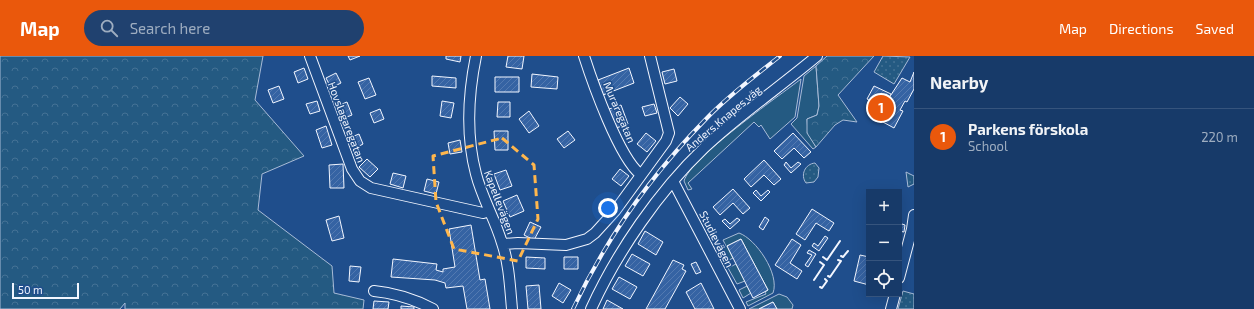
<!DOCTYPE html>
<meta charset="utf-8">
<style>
body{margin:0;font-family:"Exo 2",sans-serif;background:#20416f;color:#f1f3f6}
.controls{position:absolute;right:12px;bottom:12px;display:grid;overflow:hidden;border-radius:0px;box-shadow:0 4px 16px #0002}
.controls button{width:36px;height:36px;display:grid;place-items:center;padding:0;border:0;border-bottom:1px solid #36547d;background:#173a69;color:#f1f3f6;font:20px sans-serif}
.scale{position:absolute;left:12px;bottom:10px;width:67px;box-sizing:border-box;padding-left:4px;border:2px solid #f2f6ff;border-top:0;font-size:11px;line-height:14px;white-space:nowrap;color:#f2f6ff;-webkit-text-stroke:3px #1f4e8c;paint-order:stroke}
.you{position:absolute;left:608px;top:152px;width:14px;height:14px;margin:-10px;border:3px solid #fff;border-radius:50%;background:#1a73e8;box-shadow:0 0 0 6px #1a73e833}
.badge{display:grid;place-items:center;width:26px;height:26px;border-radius:50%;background:#ea580c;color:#fff;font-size:13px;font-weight:700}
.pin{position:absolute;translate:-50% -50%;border:2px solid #fff;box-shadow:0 1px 4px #0006}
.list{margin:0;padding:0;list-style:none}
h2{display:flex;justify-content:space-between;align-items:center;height:52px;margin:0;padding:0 16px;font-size:17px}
h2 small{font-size:13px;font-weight:400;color:#9eadc0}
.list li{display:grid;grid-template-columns:26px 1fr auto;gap:12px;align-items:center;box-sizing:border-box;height:56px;padding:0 16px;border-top:1px solid #36547d}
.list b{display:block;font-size:15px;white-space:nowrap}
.list p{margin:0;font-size:13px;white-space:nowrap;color:#9eadc0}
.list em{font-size:13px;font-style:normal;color:#9eadc0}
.icon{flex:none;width:22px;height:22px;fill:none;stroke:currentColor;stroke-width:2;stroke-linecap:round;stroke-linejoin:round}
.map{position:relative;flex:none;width:914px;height:253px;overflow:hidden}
header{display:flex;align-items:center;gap:24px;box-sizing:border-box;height:56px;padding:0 20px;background:#ea580c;color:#fff}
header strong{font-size:19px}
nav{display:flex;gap:22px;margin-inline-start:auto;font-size:14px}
.search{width:280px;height:36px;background:#20416f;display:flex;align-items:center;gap:10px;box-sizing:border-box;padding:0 14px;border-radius:22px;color:#9eadc0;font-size:15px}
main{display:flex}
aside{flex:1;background:#173a69}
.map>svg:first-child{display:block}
.grass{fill:#245a82;stroke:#a8bbd7}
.forest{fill:url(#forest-crowns);stroke:#a8bbd7}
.park{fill:url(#park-dots);stroke:#a8bbd7}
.building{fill:url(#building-hatch);stroke:#f2f6ff}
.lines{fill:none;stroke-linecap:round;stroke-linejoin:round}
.minor-casing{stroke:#f2f6ff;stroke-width:12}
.minor{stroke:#1f4e8c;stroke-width:10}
.rail-casing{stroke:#f2f6ff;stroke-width:4}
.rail{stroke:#1f4e8c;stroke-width:2.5;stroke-dasharray:8;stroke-linecap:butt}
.wall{stroke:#f2f6ff;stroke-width:2}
.marked{fill:none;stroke:#ffb74d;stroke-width:3;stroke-dasharray:8 5;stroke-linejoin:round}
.labels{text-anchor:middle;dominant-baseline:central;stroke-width:3;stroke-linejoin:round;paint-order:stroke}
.street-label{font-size:11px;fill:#f2f6ff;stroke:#1f4e8c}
</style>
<header>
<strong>Map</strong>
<div class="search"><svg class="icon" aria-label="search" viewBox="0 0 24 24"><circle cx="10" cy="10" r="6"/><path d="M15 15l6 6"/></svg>Search here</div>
<nav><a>Map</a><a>Directions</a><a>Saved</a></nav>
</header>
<main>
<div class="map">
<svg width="914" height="253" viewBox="0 0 914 253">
<defs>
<pattern id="forest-crowns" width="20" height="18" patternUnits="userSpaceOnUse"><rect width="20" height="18" fill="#245a82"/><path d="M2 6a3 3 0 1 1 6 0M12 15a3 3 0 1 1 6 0" fill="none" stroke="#447295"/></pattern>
<pattern id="park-dots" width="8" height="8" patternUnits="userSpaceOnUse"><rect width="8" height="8" fill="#245a82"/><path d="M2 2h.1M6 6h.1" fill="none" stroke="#447295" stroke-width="1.8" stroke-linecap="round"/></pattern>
<pattern id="building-hatch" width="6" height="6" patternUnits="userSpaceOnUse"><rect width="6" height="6" fill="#3563a3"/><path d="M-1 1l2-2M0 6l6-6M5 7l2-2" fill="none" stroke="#537ab1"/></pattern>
</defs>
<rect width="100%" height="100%" fill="#1f4e8c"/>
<path class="grass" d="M816 10 819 50 817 59 807 63 808 77 816 91 813 93 791 68 797 62 804 20Z
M801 23 795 61 770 83 761 69 759 71 754 66 688 127 692 133 688 134 684 125C690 102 779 40 801 23Z
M739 177C756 183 780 218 773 237L748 250 746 246 766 238 765 236 768 234 741 183 727 190 733 202 725 206 719 194 726 190 723 184Z
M736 208 745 225 737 228 728 212Z
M747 230 751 237 743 242 739 234Z
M779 238 787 241 793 249 792 253H777L773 246 759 253H749Z"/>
<path class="forest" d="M0 0H263L255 44 304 100 262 118 258 154 332 210 334 237 364 244 363 253H125V247L120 253H0Z
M827 0H874L838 39 857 66 843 64 835 69 816 91 807 77V63L817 59 819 50 816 10Z"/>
<path class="park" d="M883 0 910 1 894 28 874 16Z
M815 107 819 112 818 121 814 126 806 127C800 119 805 108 815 107Z
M906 116 914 120V128L908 131Z
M903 235 914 238V253H898Z"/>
<path class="building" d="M348 0H360L350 4Z
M446 0H461L460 6 446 3Z
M508 0H524L522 13 506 11Z
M304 12 308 23 298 27 294 16Z
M629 12 634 27 603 39 598 24Z
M674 13 677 25 665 28 662 16Z
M914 16V33L907 46 905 45 900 54 903 55 894 72 881 65 889 50 885 48 902 22 910 26Z
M336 17 341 27 331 32 326 22Z
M532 18 558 21 557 33 531 31Z
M432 20 456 22V32L432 30Z
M495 21H519V36H495Z
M369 22 376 39 365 43 358 26Z
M279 30 284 43 273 47 268 34Z
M874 30 891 38 884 52 867 43Z
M680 41 688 48 678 60 670 52Z
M317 45 320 55 310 58 306 48Z
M442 45 454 47 451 62 440 60Z
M347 46 352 59 342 63 337 50Z
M498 46H510V61H497Z
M654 48 657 57 645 60 642 51Z
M621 49 628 68 616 72 609 53Z
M380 53 384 63 374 67 370 57Z
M529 55 539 70 529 77 519 63Z
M326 70 332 89 322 92 316 74Z
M494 75H508V94H495Z
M568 75 575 84 564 92 557 83Z
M646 77 656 85 647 96 637 88Z
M793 77 811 96 804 102 794 92 782 103 774 95Z
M359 78 363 88 354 93 349 82Z
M460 84 462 96 450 98 448 87Z
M367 103 378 113 370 121 359 111Z
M764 104 781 123 774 129 764 119 751 131 744 123Z
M786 106 791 112 798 106 801 108 791 117 784 109Z
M343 108 344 132H330L329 109Z
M620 113 629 120 621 130 612 123Z
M506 114 512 130 500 134 494 118Z
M393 117 406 120 403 132 390 128Z
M427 123 439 126 436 138 424 135Z
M733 133 750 152 743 158 733 147 720 159 713 151Z
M756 134 761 140 768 134 770 136 761 145 753 137Z
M517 139 524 155 510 161 503 145Z
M812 153 834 167 829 175 816 167 805 184 796 178Z
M339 160 344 182 332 185 326 164Z
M765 161 769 164 763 174 759 171Z
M737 162 740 164 730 173 722 165 725 163 730 168Z
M530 166 541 171 534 184 524 179Z
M899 167 905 169 904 176 899 175Z
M471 169 480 224 485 223 490 253H467L463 230 446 232 445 227 435 224 391 221 393 203 437 208 436 214 443 216V213L455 211 449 173Z
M645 175 663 186 656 199 638 188Z
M825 180 828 182 819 195 812 190 814 187 818 190Z
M741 183 768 234 753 242 727 190Z
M792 183 801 189 790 207 802 215 797 223 775 209Z
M809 194 816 198 808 211 805 209 812 199 807 197Z
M632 198 650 208 643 220 625 210Z
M860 199 869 201V229L854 225Z
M526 201 545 202V213L526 212Z
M564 201H578V213H564Z
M673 204 684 209 682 213 686 215 665 253H646Z
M696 206 701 216 696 218 691 208Z
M350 210 361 211 359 226 349 225Z
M619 221 637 231 630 243 612 233Z
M559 227 571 234 563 247 552 240Z
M701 227 714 253H695L686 236Z
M539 229 541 253H528L526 230Z
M607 244 623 253H603Z
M374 245 389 246 388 253H373Z
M773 246 777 253H759Z
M401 250 414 251V253H401Z"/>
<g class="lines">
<g class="minor-casing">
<path id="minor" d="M310 0 352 113 360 125 371 132 483 157 489 155
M476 0C468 39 466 80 476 118 482 142 495 163 502 187 509 207 510 231 512 253
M584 0C593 28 619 101 640 118
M673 125 740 253
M503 188 518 187 566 189 587 183 595 177 615 155 666 85 669 77 650 0
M899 222 912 173 914 159
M374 235C395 237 414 243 433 253
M591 253C617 196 659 135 704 92 739 59 780 31 817 0
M891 253 895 238"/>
</g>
<use href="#minor" class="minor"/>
<g class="rail-casing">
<path id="rail" d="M573 253C606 183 652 118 706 63 728 40 755 20 780 0"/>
</g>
<use href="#rail" class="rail"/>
<path class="wall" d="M841 200 843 201 848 195
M823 201 827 204 840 185
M828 220 830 221 841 205 838 204
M814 224 824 209 820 206
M820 231 822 232 827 225 825 223"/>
</g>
<path class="marked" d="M502 82 534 109 538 163 518 205 454 193 436 146 433 100Z"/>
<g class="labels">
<g class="street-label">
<text transform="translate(620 56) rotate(67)">Muraregatan</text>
<text transform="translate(723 62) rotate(-40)">Anders Knapes väg</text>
<text transform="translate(347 66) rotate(69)">Hovslagaregatan</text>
<text transform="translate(500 146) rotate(69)">Kapellevägen</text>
<text transform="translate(717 183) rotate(63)">Studievägen</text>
</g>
</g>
</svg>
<div class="controls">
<button>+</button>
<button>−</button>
<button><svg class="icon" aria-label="locate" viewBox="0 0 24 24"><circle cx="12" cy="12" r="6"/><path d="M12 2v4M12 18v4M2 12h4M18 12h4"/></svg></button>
</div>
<div class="scale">50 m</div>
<div class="you"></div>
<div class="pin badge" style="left:881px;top:52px">1</div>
</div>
<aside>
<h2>Nearby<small></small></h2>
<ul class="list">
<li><span class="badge">1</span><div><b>Parkens förskola</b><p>School</p></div><em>220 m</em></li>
</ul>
</aside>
</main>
